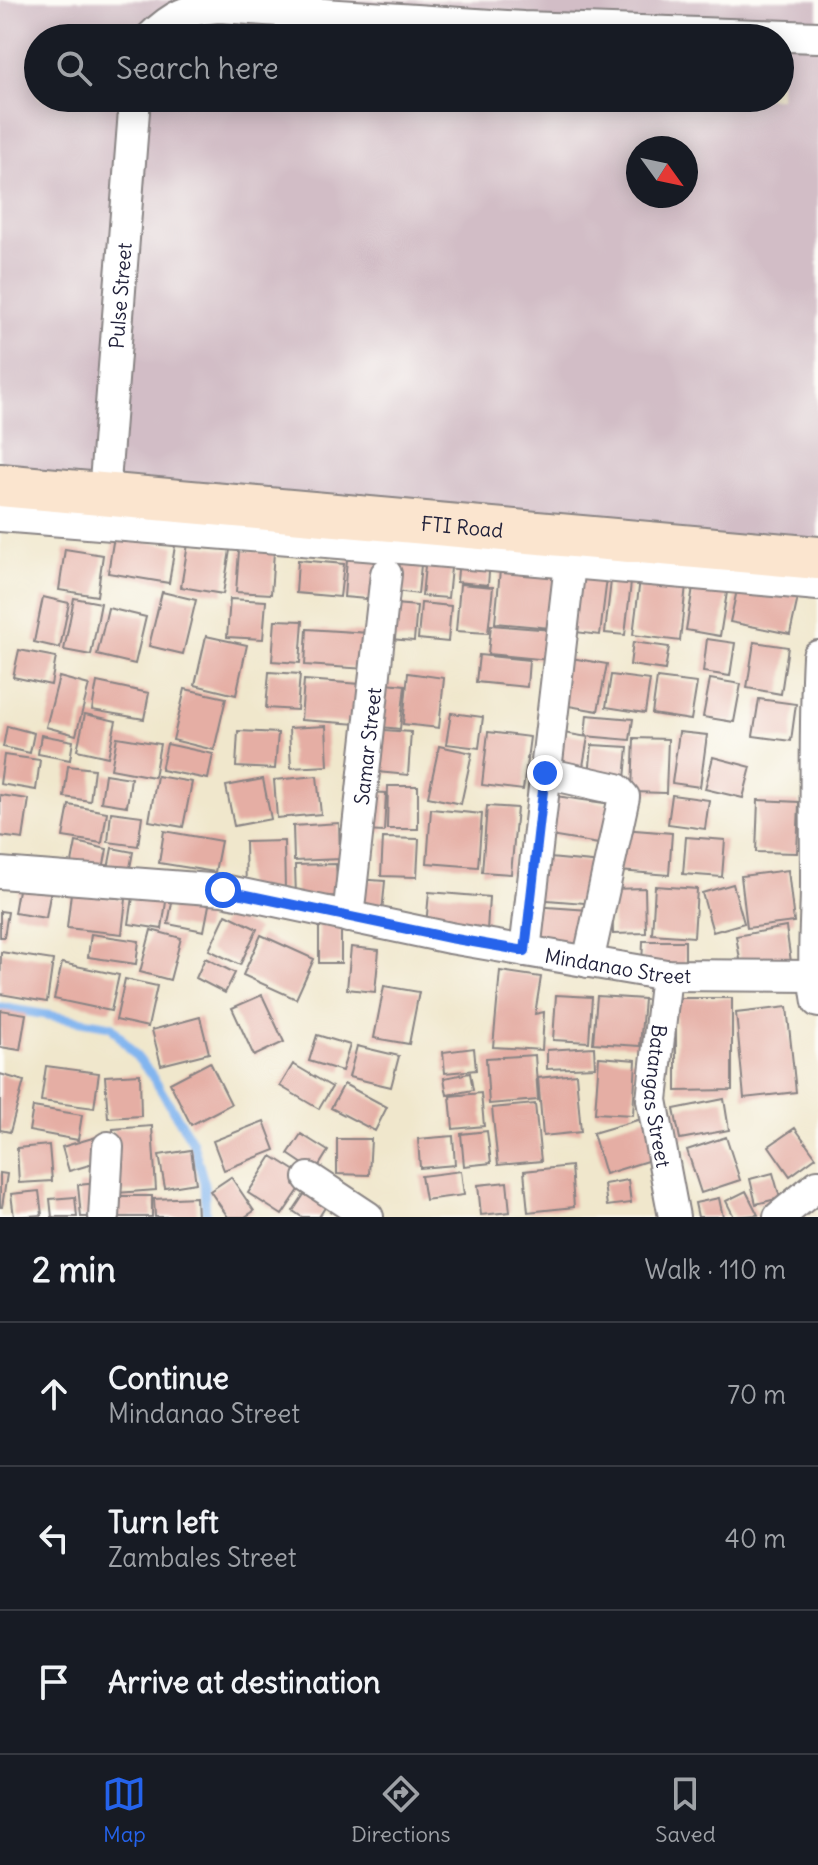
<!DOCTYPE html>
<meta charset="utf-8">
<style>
body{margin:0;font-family:Delius,sans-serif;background:#242831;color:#f1f3f6}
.compass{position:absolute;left:626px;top:136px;width:72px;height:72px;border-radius:50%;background:#171b24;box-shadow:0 4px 20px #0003;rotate:123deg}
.stop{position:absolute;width:24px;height:24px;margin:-18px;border:6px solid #2563eb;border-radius:50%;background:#fff}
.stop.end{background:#2563eb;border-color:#fff;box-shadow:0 2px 8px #0008}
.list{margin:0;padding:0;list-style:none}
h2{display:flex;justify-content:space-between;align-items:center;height:104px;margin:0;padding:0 32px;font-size:34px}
h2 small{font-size:26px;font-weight:400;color:#9ea1a6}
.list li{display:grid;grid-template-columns:52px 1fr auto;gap:24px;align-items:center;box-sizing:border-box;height:144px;padding:0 32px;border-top:2px solid #363941}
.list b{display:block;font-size:30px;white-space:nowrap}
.list p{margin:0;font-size:26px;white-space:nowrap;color:#9ea1a6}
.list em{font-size:26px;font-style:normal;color:#9ea1a6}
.icon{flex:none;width:44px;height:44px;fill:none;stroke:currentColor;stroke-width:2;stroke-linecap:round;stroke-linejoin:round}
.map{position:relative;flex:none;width:818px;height:1217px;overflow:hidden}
.search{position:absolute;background:#171b24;box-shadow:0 4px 20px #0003;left:24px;right:24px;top:24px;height:88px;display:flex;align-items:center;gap:20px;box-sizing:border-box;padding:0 28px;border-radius:44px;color:#9ea1a6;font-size:30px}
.sheet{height:536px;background:#171b24}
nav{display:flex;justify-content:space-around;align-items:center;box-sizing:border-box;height:112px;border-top:2px solid #363941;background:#171b24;font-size:22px;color:#9ea1a6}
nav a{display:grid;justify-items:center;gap:4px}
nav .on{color:#2563eb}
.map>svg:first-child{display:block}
.industrial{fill:#d2bdc6;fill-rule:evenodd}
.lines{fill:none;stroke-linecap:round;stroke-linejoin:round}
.stream{stroke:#82b5ef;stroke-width:9}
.building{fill:#e5aea4}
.street-casing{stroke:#898484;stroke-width:34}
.secondary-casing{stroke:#898484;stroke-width:46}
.street{stroke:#fff;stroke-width:30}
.secondary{stroke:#fbe5cf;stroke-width:42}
.route{stroke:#2563eb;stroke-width:10}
.labels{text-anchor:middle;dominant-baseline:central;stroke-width:6;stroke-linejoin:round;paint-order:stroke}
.street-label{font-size:20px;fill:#22223b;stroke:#fdfcf7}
</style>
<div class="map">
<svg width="818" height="1217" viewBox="0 0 818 1217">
<rect width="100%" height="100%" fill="#fdfcf7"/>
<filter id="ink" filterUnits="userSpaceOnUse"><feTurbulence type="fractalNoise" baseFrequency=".0125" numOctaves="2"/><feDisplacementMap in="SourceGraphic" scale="16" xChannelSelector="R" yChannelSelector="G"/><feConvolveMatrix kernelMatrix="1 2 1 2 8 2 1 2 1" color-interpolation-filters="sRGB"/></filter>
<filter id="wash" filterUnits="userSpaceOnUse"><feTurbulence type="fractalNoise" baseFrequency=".006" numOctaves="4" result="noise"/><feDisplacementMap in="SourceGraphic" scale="32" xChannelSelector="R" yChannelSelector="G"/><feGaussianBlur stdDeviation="1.8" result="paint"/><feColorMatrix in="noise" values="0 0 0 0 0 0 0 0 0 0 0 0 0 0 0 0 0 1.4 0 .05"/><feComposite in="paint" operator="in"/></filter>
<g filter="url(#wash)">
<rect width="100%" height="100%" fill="#f0e7cc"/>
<path class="industrial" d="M0 0H818V590L0 506ZM38 38H780V98H38ZM638 148H686V196H638Z"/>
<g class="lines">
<path class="stream" d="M0 1007 111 1026 151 1074 192 1141 204 1182 206 1217"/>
</g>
<g id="blocks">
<path class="building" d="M114 536 175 546 169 583 108 573Z
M188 544 230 550 223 594 181 587Z
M65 549 103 555 97 596 59 590Z
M239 550 274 552 271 594 236 592Z
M426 556 452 558 448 598 422 596Z
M459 557 490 560 488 585 457 582Z
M347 559 381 561 377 600 344 597Z
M298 560 344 564 340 597 296 593Z
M396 562 421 565 418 594 394 591Z
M500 570 556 575 551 628 495 623Z
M612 572 632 574 625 635 605 633Z
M575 574 607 578 600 635 567 631Z
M640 579 686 585 680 641 633 635Z
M694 581 728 586 720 636 686 630Z
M739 581 799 593 790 634 730 622Z
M460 584 493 587 488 633 456 631Z
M162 592 196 600 183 654 149 646Z
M43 597 69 603 60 648 34 642Z
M74 598 101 603 91 655 64 650Z
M230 599 266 601 263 639 227 637Z
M421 603 451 606 448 642 418 639Z
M394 604 417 606 414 641 390 639Z
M108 608 146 617 135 664 97 655Z
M275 620 303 621 300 663 272 661Z
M491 625 552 630 549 660 488 654Z
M307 629 369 633 367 669 305 665Z
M206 636 247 645 236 695 195 685Z
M707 639 735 643 730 676 703 672Z
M633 642 669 647 665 670 630 665Z
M754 642 788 647 781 694 747 688Z
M19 650 56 657 51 685 13 677Z
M479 655 529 660 527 687 476 682Z
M565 657 607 664 598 711 557 704Z
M269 672 300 674 297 710 266 708Z
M408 673 444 678 439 728 403 724Z
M611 675 650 680 645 713 606 707Z
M59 677 89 685 76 735 46 727Z
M657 678 697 683 691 720 652 714Z
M710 679 741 684 734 722 703 717Z
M304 680 361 684 358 724 301 720Z
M97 682 149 693 144 719 92 710Z
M377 682 405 685 400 729 372 726Z
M185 689 226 698 214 750 173 740Z
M759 699 796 704 791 741 753 736Z
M451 713 483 717 479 748 446 744Z
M85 714 116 721 108 757 77 750Z
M587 715 633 719 630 740 585 736Z
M7 726 34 733 30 753 3 747Z
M326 726 328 766 291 768 289 728Z
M370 729 411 732 408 775 367 771Z
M238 731 278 733 275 769 236 767Z
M488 732 530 737 523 790 482 785Z
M558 732 588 737 581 778 551 772Z
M679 732 707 735 700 787 672 783Z
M41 735 73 741 70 760 38 754Z
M117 737 160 744 154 777 111 769Z
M634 738 668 739 666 793 632 792Z
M167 744 213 754 208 779 161 770Z
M592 745 628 747 625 779 589 776Z
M439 746 472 753 461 804 428 797Z
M4 755 40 760 36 790 0 784Z
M713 757 751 767 743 798 705 789Z
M68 766 94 769 90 801 64 797Z
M105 774 131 778 127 806 101 802Z
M157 776 192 782 183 827 149 821Z
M317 776 321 814 277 818 274 780Z
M263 779 271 819 234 826 226 786Z
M388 786H418V829H387Z
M367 792 386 793 384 832 365 831Z
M0 795 29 799 23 839 0 836Z
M672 795 709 800 705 829 668 824Z
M556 796 611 804 605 845 550 836Z
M758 800 799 802 797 853 756 852Z
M69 805 107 812 102 843 63 837Z
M487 806 517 808 511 874 482 872Z
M431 809 482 814 478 867 427 863Z
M111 812 142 816 138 846 108 842Z
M339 823 340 859 294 861 293 826Z
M622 829 672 833 669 875 619 871Z
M164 831 221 841 215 872 159 863Z
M686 837 725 840 722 877 683 874Z
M383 838 419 839 417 877 381 876Z
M284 841 285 890 246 891 245 842Z
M76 842 107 849 102 874 71 868Z
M112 848 133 852 128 878 107 874Z
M539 857 602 863 597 904 535 899Z
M336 864 338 896 296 897 295 865Z
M788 870 794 922 747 928 741 876Z
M355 879 385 881 382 913 352 911Z
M19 884 51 889 46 918 14 913Z
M733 884 744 923 713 932 702 893Z
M655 886 697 889 694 937 652 934Z
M645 888 646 933 613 934 612 889Z
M134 890 167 895 162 929 129 924Z
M429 892 489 897 487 931 426 926Z
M71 893 126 899 122 934 67 928Z
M173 897 209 905 204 931 168 924Z
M533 906 589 910 586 946 530 943Z
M0 911 8 912 4 937H0Z
M226 914 257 929 240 965 209 950Z
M319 921H341V963H319Z
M786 927 791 962 742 971 736 936Z
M151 930 181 938 170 980 140 972Z
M91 934 139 941 136 964 88 957Z
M261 935 314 959 296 999 243 975Z
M643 941H685V967H642Z
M351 947 379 950 375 992 347 989Z
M1 952 53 960 47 1002 0 994Z
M205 958 235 973 225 993 196 978Z
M62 963 119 975 111 1011 54 999Z
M500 971 541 977 535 1014 544 1012 542 1050 493 1047Z
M125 979 157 986 148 1027 116 1020Z
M384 986 419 992 409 1044 374 1038Z
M262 995 284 1042 254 1056 232 1008Z
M556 995 592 997 589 1042 553 1040Z
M597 996 644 999 640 1046 593 1043Z
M676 998H732V1090L676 1091Z
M787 1007 796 1092 744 1098 736 1013Z
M0 1010 26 1014 20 1050 0 1047Z
M200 1017 209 1053 161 1065 152 1030Z
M317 1035 350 1045 342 1071 309 1061Z
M357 1046 399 1056 391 1087 349 1077Z
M594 1047 595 1067 547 1069V1050Z
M474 1048 476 1070 445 1073 443 1052Z
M535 1055 538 1100 489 1104 486 1058Z
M599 1057 636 1060 633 1115 595 1113Z
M210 1062 231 1104 191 1125 170 1083Z
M293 1064 332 1087 319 1109 280 1086Z
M46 1066 99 1073 94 1108 41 1101Z
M470 1073 473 1090 447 1095 444 1078Z
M0 1074 24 1081 10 1132 0 1130Z
M140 1074 141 1116 108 1118 105 1076Z
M576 1074 581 1132 543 1136 538 1078Z
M344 1084 387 1107 375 1131 331 1108Z
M481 1093 484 1126 453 1129 450 1096Z
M724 1099 729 1130 680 1139 674 1109Z
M535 1104 541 1161 498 1165 492 1108Z
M33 1107 82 1115 78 1140 29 1131Z
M648 1117 660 1157 605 1174 593 1133Z
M264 1121 275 1150 224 1170 213 1141Z
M152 1126 156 1190 117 1193 113 1129Z
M795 1128 816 1157 790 1176 769 1146Z
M487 1131 491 1163 464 1166 461 1134Z
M301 1134 328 1151 315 1172 288 1154Z
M453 1136 455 1165 420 1168 418 1139Z
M96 1137 103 1161 69 1171 62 1147Z
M726 1137 740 1180 701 1193 687 1150Z
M337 1139H371L369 1175 337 1174Z
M49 1145 52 1181 19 1183 17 1148Z
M191 1150 196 1183 165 1188 159 1155Z
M272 1156 307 1178 282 1215 248 1193Z
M571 1166 574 1207 528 1212 524 1171Z
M461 1171 464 1195 425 1200 421 1176Z
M0 1173 7 1174 2 1207H0Z
M773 1173 780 1198 756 1204 750 1179Z
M231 1177 254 1211 245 1217H228L210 1191Z
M628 1180 631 1203 607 1206 604 1184Z
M507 1182 510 1212 481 1215 478 1185Z
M98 1183 101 1217H81L78 1185Z
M311 1184 331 1198 319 1217H302L293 1211Z
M39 1191 42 1215 14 1217 11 1194Z
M746 1191 758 1215 734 1217 726 1201Z
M117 1196H152V1217H117Z
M75 1197 77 1217H52L50 1199Z
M196 1197 197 1217H155L154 1199Z
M719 1198 723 1217H698L695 1203Z"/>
</g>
</g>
<g filter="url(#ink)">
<use href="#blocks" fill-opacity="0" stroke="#898484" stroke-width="2"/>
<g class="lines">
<g class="street-casing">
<g id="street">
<path d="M150 38C173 15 187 9 219 7L523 27 818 37"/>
<path id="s1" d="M104 495 135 98"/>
<path d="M0 516 389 547 818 585"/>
<path d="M818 656C814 732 816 809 816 885 816 924 811 964 818 1002"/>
<path d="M545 773 617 789 624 797 588 962"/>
<path id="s2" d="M0 873 223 890 450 938 666 975 813 976"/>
<path id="s3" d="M348 917 386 574"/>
<path d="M525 951 570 564"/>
<path id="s4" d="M666 975 652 1100 674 1217"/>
<path d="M309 1178 368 1217"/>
<path d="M104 1217 108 1147"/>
<path d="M779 1217 818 1185"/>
</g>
</g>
<g class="secondary-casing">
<g id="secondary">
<path id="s5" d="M0 485 818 558"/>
</g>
</g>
<use href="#street" class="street"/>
<use href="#secondary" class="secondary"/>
</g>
</g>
<g class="lines" filter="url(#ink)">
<path class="route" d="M223 890 450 938 525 951 545 773"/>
</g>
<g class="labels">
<g class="street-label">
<text stroke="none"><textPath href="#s1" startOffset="200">Pulse Street</textPath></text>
<text stroke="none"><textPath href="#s5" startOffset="464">FTI Road</textPath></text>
<text stroke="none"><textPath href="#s3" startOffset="172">Samar Street</textPath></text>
<text stroke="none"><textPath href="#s2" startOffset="626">Mindanao Street</textPath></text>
<text stroke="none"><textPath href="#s4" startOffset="122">Batangas Street</textPath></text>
</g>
</g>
</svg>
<svg class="compass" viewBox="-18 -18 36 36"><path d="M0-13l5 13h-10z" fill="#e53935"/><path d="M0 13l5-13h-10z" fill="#9ea1a6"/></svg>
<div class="stop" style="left:223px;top:890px"></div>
<div class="stop end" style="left:545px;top:773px"></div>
<div class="search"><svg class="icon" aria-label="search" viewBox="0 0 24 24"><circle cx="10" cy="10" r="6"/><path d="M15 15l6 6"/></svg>Search here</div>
</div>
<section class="sheet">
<h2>2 min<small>Walk · 110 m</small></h2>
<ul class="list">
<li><svg class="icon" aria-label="ahead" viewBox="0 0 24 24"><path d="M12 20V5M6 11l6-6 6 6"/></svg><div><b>Continue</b><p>Mindanao Street</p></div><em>70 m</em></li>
<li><svg class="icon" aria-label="left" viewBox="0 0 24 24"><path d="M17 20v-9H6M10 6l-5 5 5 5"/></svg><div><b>Turn left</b><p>Zambales Street</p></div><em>40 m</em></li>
<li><svg class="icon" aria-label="arrive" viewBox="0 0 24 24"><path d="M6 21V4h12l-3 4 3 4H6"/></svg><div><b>Arrive at destination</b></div></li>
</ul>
</section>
<nav>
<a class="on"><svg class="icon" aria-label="map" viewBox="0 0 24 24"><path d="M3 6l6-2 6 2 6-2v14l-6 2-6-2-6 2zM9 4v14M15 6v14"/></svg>Map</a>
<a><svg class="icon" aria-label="directions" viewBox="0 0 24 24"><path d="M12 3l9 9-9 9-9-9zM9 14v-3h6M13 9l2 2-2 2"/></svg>Directions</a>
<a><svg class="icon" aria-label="saved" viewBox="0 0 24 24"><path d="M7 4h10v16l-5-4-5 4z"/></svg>Saved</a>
</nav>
